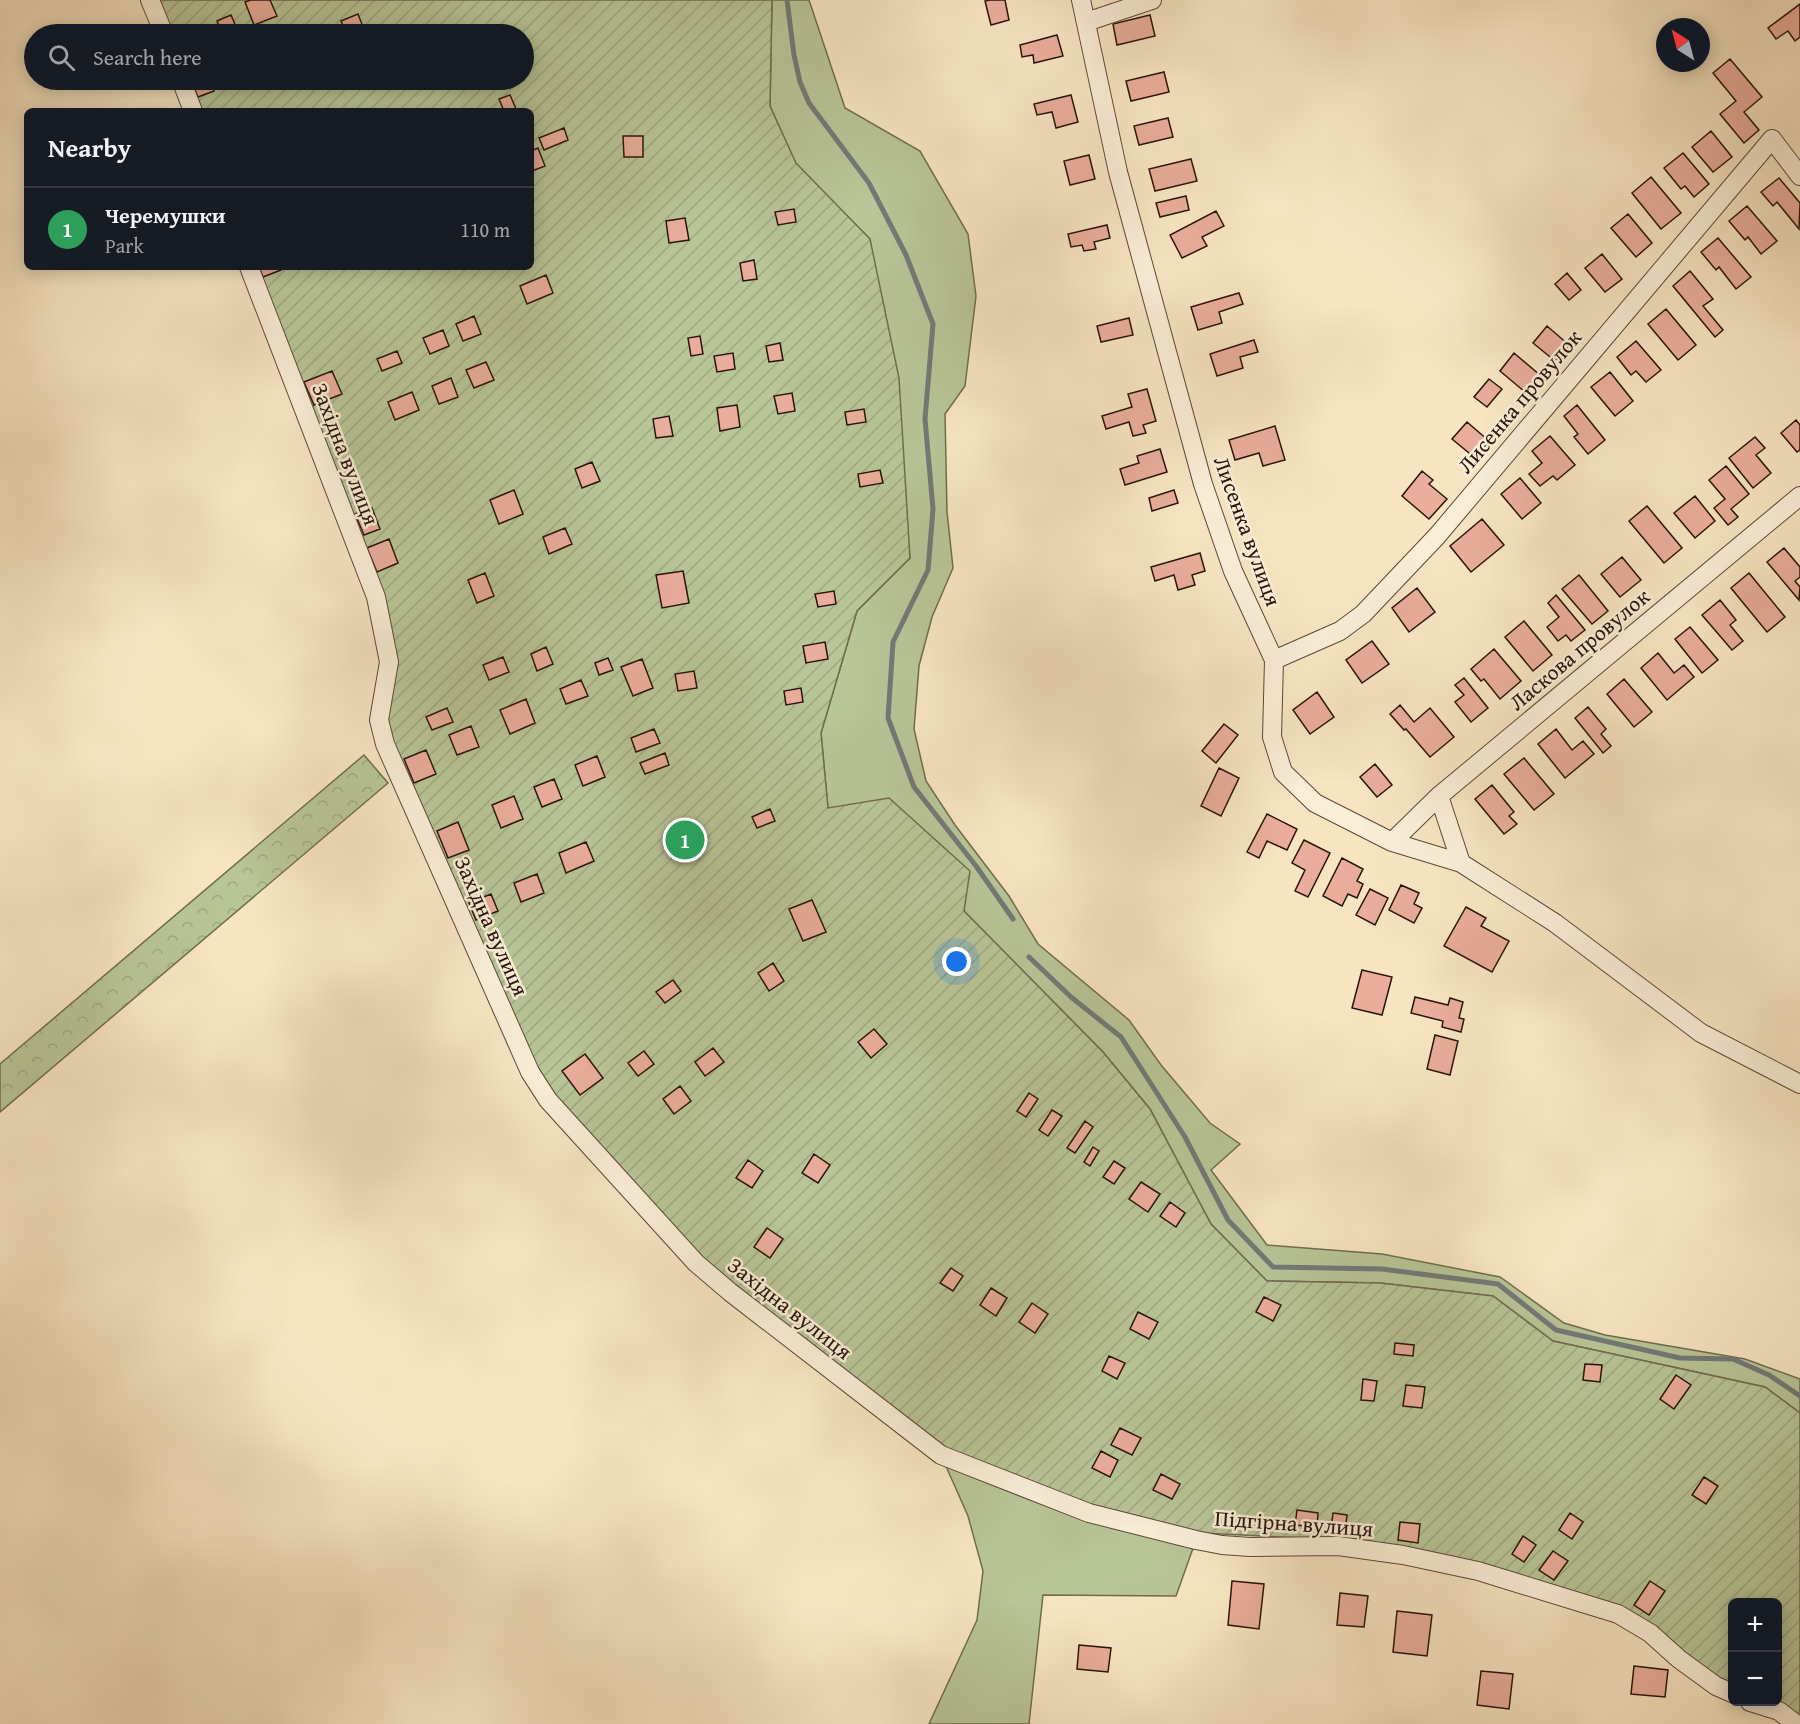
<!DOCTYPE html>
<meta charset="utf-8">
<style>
body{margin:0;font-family:"Gentium Book Plus",serif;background:#20242c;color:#f1f3f6}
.controls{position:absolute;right:18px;bottom:18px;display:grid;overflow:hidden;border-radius:9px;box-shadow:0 3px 15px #0003}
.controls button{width:54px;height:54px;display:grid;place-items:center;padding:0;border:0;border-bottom:2px solid #363941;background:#171b24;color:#f1f3f6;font:30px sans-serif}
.compass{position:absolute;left:1656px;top:18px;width:54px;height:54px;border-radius:50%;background:#171b24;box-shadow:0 3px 15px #0003;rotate:324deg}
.you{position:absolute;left:957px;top:962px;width:21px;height:21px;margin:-15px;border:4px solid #fff;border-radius:50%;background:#1a73e8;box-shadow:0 0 0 9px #1a73e833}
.badge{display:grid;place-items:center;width:39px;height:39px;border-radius:50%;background:#c59692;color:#fff;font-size:20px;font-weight:700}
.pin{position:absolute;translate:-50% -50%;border:3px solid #fff;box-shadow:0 2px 6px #0006}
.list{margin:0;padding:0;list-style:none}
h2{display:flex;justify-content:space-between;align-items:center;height:78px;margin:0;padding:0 24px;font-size:26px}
h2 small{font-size:20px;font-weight:400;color:#9ea1a6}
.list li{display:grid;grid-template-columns:39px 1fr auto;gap:18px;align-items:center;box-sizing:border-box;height:84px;padding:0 24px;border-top:2px solid #363941}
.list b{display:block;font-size:22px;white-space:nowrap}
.list p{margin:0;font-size:20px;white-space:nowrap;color:#9ea1a6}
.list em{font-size:20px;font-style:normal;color:#9ea1a6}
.icon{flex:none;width:33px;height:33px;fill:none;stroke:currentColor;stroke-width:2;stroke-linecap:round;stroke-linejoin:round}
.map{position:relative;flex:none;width:1800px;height:1724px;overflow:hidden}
.search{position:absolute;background:#171b24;box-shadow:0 3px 15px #0003;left:24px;top:24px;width:510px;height:66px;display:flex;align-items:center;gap:15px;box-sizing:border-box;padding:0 21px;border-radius:33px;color:#9ea1a6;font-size:22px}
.panel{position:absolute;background:#171b24;box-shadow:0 3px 15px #0003;left:24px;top:108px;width:510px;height:162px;border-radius:9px}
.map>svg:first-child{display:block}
.grass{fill:#b8c597;stroke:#706c50;stroke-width:1.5}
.forest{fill:url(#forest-crowns);stroke:#706c50;stroke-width:1.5}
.garden{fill:url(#garden-furrows);stroke:#706c50;stroke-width:1.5}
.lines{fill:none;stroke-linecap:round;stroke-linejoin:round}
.stream{stroke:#727977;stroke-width:5}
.building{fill:#eaad9c;stroke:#28140a;stroke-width:1.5}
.minor-casing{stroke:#5c4838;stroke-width:20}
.minor{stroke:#faeed7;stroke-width:18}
.labels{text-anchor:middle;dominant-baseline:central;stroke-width:5;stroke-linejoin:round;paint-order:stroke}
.street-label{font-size:22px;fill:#28140a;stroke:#faeed7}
</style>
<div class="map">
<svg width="1800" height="1724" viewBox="0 0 1800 1724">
<defs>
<pattern id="forest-crowns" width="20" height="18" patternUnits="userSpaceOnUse" patternTransform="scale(1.5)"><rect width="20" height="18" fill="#b8c597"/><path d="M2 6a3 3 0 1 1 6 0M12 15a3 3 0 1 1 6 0" fill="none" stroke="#9ea881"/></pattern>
<pattern id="garden-furrows" width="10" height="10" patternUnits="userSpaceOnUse" patternTransform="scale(1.5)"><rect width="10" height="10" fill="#b8c597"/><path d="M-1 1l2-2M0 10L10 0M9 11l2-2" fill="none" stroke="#9ea881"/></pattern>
</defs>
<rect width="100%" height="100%" fill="#f7e5c2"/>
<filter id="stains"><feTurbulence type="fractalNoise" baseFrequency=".00333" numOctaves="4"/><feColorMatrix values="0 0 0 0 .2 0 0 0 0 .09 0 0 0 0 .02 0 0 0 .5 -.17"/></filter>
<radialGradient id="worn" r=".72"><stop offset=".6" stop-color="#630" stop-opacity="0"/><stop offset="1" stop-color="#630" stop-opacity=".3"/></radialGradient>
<path class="grass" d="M772 0H809L845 108 920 151 968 234 976 296 965 386 945 414 947 512 953 568 932 617 919 666 914 729 926 781 955 825 1009 896 1038 944 1129 1020 1161 1065 1210 1123 1240 1144 1211 1170 1267 1245 1382 1254 1500 1277 1564 1323 1605 1335 1745 1359 1800 1379V1413L1765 1387 1553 1341 1493 1296 1380 1283 1267 1281 1211 1224 1150 1109 1103 1052 964 911 828 809 821 733 857 611 910 558 870 239 795 163 770 106Z
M941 1455 1196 1540 1176 1596 1043 1595 1029 1724H929L977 1620 983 1571 968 1516Z"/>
<path class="forest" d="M364 755 388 783 0 1112V1064Z"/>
<path class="garden" d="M157 0H772L770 106 796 163 870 239 899 378 910 558 857 611 821 733 828 808 889 798 970 871 964 911 1103 1052 1150 1109 1211 1224 1267 1281 1380 1283 1493 1296 1553 1341 1765 1387 1800 1413V1720L1778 1702V1602H1732V1687L1720 1681 1654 1629 1339 1540 1201 1533 1090 1506 944 1447 701 1260 555 1098 537 1071 391 742 386 720 397 663 255 267H531V111H198L187 80H524V34H170Z"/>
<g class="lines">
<path class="stream" d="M787 0 794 55 800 82 809 103 869 183 906 255 933 324 925 419 933 509 928 570 893 642 888 718 914 787 976 866 1013 919
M1029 957 1071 997 1121 1037 1185 1137 1228 1220 1273 1267 1382 1269 1498 1284 1556 1330 1680 1358 1733 1359 1769 1375 1800 1396"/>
</g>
<path class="building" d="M251 0H270L277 16 254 25 245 2Z
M990 0H1005L1009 20 991 25 985 1Z
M1800 4V37L1795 41 1788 31 1776 39 1768 28Z
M358 14 365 32 360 34H347L341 21Z
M231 15 237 29 223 34 217 21Z
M1150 15 1155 36 1117 45 1113 24Z
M324 26 327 34H303Z
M1057 35 1063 56 1034 63 1033 55 1022 57 1020 45Z
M1730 59 1762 97 1744 112 1759 130 1744 143 1720 114 1736 101 1713 73Z
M1164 72 1169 92 1131 101 1126 81Z
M191 80H210L214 91 198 97Z
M510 95 517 111H504L499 99Z
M1071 95 1078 122 1056 128 1052 112 1037 115 1034 104Z
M1168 118 1173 137 1139 145 1134 126Z
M564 128 568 140 544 150 539 138Z
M1711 131 1732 157 1713 172 1692 147Z
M623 136H643V157H624Z
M538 148 545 166 532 171 531 151Z
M1683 153 1709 184 1694 197 1685 186 1681 189 1664 168Z
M1089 155 1095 179 1070 185 1064 161Z
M1191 159 1197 181 1155 191 1149 169Z
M1651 177 1681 213 1661 229 1632 193Z
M1779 178 1800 203 1799 229 1777 202 1773 206 1761 192Z
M1186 196 1189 210 1160 217 1156 203Z
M1747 206 1777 241 1761 254 1748 237 1745 240 1729 221Z
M794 209 796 222 778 225 775 212Z
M1216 211 1224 226 1202 237 1207 246 1182 258 1170 235Z
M1628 214 1652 243 1636 257 1611 228Z
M685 218 689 240 669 243 666 221Z
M1107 225 1110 238 1094 242 1096 249 1084 251 1082 245 1071 247 1068 234Z
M1718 238 1751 277 1736 289 1719 267 1716 270 1701 252Z
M1602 254 1622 279 1605 292 1585 268Z
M754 260 757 279 743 281 740 263Z
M259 267H280L281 270 263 277Z
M1690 271 1713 299 1703 306 1723 330 1715 337 1673 286Z
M1567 273 1581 290 1569 300 1555 284Z
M546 275 553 293 527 304 520 286Z
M1239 293 1243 304 1219 312 1222 323 1198 330 1191 307Z
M1666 309 1696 345 1678 360 1648 324Z
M474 316 481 334 463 341 456 324Z
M1129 318 1133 335 1101 342 1097 326Z
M1547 326 1569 345 1555 361 1533 343Z
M443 330 449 346 430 354 423 338Z
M700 336 703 354 691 356 688 338Z
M1254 340 1258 352 1240 357 1243 368 1217 376 1210 354Z
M1636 341 1661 370 1646 382 1636 371 1631 375 1617 357Z
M780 343 783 360 769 362 766 346Z
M397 351 402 363 382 371 377 359Z
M733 353 735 369 717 372 714 356Z
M1514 353 1540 375 1525 392 1500 371Z
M486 362 494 380 474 388 466 370Z
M332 371 342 394 314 405 304 382Z
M1610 372 1633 401 1615 416 1591 387Z
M451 378 458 397 439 404 432 386Z
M1489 379 1502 389 1487 407 1474 397Z
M1147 389 1156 421 1143 425 1146 433 1133 436 1129 422 1106 429 1102 416 1132 407 1128 394Z
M412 392 419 410 395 420 388 402Z
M792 393 795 411 778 414 774 396Z
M737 405 740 427 720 431 717 408Z
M1577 405 1605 440 1588 454 1574 437 1578 434 1564 416Z
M864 409 866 422 847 425 845 412Z
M669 416 673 436 656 438 653 419Z
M1796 420 1800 425V450L1797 452 1781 433Z
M1467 422 1489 441 1475 458 1452 439Z
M1275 426 1285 460 1263 466 1259 453 1235 460 1229 440Z
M1550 436 1575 465 1557 480 1553 476 1540 486 1529 474 1542 463 1532 451Z
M1755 437 1765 448 1756 455 1771 473 1753 488 1729 458Z
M1160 449 1167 472 1125 485 1120 469 1139 463 1137 456Z
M592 462 600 481 582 488 575 469Z
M1726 466 1749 494 1731 509 1738 517 1728 525 1714 508 1725 499 1709 480Z
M880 470 883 483 860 487 858 474Z
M1422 471 1433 480 1429 484 1447 499 1429 519 1402 496Z
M1520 478 1541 503 1522 519 1501 494Z
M514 490 523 514 499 524 490 500Z
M1174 490 1178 503 1152 511 1149 498Z
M1695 496 1715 521 1695 538 1674 513Z
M1647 506 1682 548 1664 563 1629 521Z
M372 508 380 529 364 535 355 514Z
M1482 519 1504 545 1471 572 1450 546Z
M565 528 572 544 549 554 543 537Z
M389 539 398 563 377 572 367 548Z
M1784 548 1800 567V577L1795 581 1800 587 1799 600 1767 562Z
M1200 553 1205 571 1192 575 1195 585 1178 590 1174 575 1155 581 1151 567Z
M1622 557 1641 580 1620 597 1601 574Z
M683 571 689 603 662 608 656 575Z
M485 573 494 596 477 603 468 580Z
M1749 573 1785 617 1767 632 1731 588Z
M1579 575 1608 611 1592 624 1562 589Z
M1417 588 1435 612 1409 632 1392 608Z
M834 591 836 604 818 607 815 594Z
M1556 595 1585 630 1571 641 1566 635 1558 641 1547 627 1559 617 1548 603Z
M1720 600 1736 620 1730 625 1743 641 1732 650 1702 615Z
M1524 621 1552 655 1533 671 1505 637Z
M1690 627 1718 660 1702 673 1675 639Z
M1372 641 1389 664 1362 683 1346 660Z
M825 642 828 659 806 663 803 646Z
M546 647 553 664 537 671 531 654Z
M1494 649 1521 681 1500 699 1484 679 1481 681 1471 669Z
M1658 653 1674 673 1684 665 1694 677 1667 700 1641 668Z
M503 657 509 672 489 680 483 665Z
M608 658 613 670 599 675 595 663Z
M642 659 653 688 633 696 621 667Z
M694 671 697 688 678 691 675 674Z
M1464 678 1488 708 1471 722 1455 702 1464 695 1455 685Z
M1624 679 1652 712 1634 727 1607 694Z
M581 680 588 696 566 704 560 689Z
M801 688 803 702 786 705 784 691Z
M1317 692 1334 717 1310 734 1293 710Z
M526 699 535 723 510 734 500 710Z
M1400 705 1414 722 1430 708 1454 737 1430 757 1406 729 1404 730 1390 714Z
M1588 707 1606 729 1601 734 1611 746 1603 753 1575 718Z
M447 708 453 722 432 730 426 717Z
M1224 724 1238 735 1216 763 1202 751Z
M471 726 479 747 457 755 449 735Z
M654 729 660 743 636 752 631 738Z
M1556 729 1572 750 1583 741 1594 754 1565 778 1538 744Z
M426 750 436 774 414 783 404 759Z
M665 753 669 765 645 774 640 763Z
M597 756 605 777 583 786 575 765Z
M1524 758 1554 794 1534 810 1504 774Z
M1375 764 1392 785 1377 797 1360 777Z
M1219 768 1239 778 1221 816 1201 806Z
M554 779 562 799 542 807 534 787Z
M1492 785 1514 812 1509 816 1517 824 1504 834 1475 799Z
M514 796 523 819 501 828 492 805Z
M770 809 775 821 757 828 752 817Z
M1267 814 1297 829 1287 850 1267 841 1259 858 1247 852Z
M458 822 469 850 448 858 437 831Z
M1304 840 1330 853 1308 897 1295 891 1305 870 1292 863Z
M586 842 594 861 566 873 559 853Z
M1342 858 1363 869 1357 881 1363 884 1357 898 1348 894 1342 906 1323 896Z
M537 874 544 893 521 902 514 883Z
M1401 885 1419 893 1414 904 1422 908 1414 923 1389 910Z
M1370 889 1388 898 1375 925 1356 915Z
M491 894 498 911 476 920 469 903Z
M812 900 826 932 803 941 789 909Z
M1466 907 1486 918 1481 926 1509 941 1492 972 1444 946Z
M773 963 784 981 769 991 758 973Z
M1362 970 1392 977 1382 1015 1352 1008Z
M673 980 681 991 665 1003 656 992Z
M1415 997 1448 1005 1450 998 1463 1002 1459 1018 1464 1019 1461 1032 1442 1027 1443 1021 1411 1013Z
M874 1029 887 1044 871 1058 858 1042Z
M1435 1035 1458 1041 1450 1075 1427 1069Z
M713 1048 724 1062 705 1076 695 1062Z
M644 1051 654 1064 638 1076 628 1063Z
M585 1054 603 1078 580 1095 562 1071Z
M680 1086 691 1101 674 1114 663 1099Z
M1029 1093 1038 1099 1026 1117 1017 1111Z
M1052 1110 1062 1116 1048 1136 1039 1130Z
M1085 1121 1093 1127 1075 1153 1067 1148Z
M1093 1147 1099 1151 1090 1166 1084 1162Z
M814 1154 830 1165 818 1183 802 1173Z
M748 1160 763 1171 752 1188 736 1178Z
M1114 1161 1125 1168 1114 1184 1103 1177Z
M1141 1182 1160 1194 1148 1212 1129 1199Z
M1170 1202 1185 1213 1176 1227 1160 1216Z
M767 1228 783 1239 770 1258 754 1247Z
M951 1268 963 1276 953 1291 940 1283Z
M991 1288 1007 1298 996 1316 980 1305Z
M1264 1297 1281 1305 1273 1321 1256 1312Z
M1032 1303 1048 1314 1035 1333 1019 1322Z
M1138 1312 1158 1322 1149 1339 1130 1329Z
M1395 1343 1414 1345 1413 1356 1394 1354Z
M1109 1356 1125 1363 1117 1379 1102 1371Z
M1585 1364 1602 1365 1600 1382 1583 1380Z
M1676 1375 1691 1385 1674 1409 1660 1399Z
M1363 1379 1377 1381 1374 1401 1361 1400Z
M1406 1385 1425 1387 1422 1408 1403 1406Z
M1120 1428 1141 1438 1132 1455 1111 1445Z
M1101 1451 1118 1460 1110 1477 1092 1468Z
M1161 1474 1180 1484 1172 1499 1153 1490Z
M1704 1477 1718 1486 1706 1504 1692 1495Z
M1297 1510 1318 1513 1317 1527 1295 1525Z
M1333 1513 1347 1515 1345 1532 1331 1531Z
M1570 1513 1583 1522 1572 1539 1559 1530Z
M1400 1522 1420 1524 1418 1543 1398 1540Z
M1523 1536 1536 1545 1524 1562 1512 1554Z
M1553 1551 1568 1561 1554 1580 1539 1570Z
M1232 1581 1264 1584 1259 1629 1228 1625Z
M1650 1581 1665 1591 1649 1615 1634 1605Z
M1340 1593 1368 1596 1364 1627 1337 1625Z
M1397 1611 1432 1615 1427 1656 1393 1652Z
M1079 1645 1111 1648 1108 1672 1077 1669Z
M1634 1666 1668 1670 1665 1697 1631 1694Z
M1481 1671 1513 1674 1509 1709 1477 1705Z"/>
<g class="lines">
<g class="minor-casing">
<path id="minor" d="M150 0 164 34
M1081 0 1118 172 1203 484 1233 571 1274 660 1272 737 1283 772 1315 803 1392 842 1461 863 1555 923 1701 1033 1800 1084
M1086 22 1152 0
M181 80 193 111
M249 267 376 597 389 662 379 720 385 744 530 1072 548 1100 696 1263 730 1292 941 1455 1089 1513 1196 1540 1222 1545 1250 1547 1338 1546 1403 1555 1478 1571 1618 1614 1650 1633 1679 1659 1716 1686 1732 1693
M1274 660 1340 631 1363 614 1437 536 1772 139 1800 176
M1439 796 1461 863
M1392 842 1439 796 1800 496
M1750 1702 1779 1711 1796 1724"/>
</g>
<use href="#minor" class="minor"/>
</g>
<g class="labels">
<g class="street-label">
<text transform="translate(1519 401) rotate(-50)">Лисенка провулок</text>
<text transform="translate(346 454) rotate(69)">Західна вулиця</text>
<text transform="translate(1248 531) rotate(70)">Лисенка вулиця</text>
<text transform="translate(1579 649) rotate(-40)">Ласкова провулок</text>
<text transform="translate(492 926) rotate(66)">Західна вулиця</text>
<text transform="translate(790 1308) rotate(38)">Західна вулиця</text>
<text transform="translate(1294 1523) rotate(4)">Підгірна вулиця</text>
</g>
</g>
<rect width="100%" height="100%" filter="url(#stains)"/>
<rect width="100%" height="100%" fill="url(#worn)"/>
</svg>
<div class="controls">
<button>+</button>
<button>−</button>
</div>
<svg class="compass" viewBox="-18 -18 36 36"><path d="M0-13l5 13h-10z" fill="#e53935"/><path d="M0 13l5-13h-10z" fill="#9ea1a6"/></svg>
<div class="you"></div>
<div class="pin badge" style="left:685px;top:840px;background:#2e9e5b">1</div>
<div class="search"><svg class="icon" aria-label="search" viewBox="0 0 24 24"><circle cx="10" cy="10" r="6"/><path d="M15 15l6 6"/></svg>Search here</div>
<section class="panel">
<h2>Nearby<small></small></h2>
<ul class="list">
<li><span class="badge" style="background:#2e9e5b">1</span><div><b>Черемушки</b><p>Park</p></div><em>110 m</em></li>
</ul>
</section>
</div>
